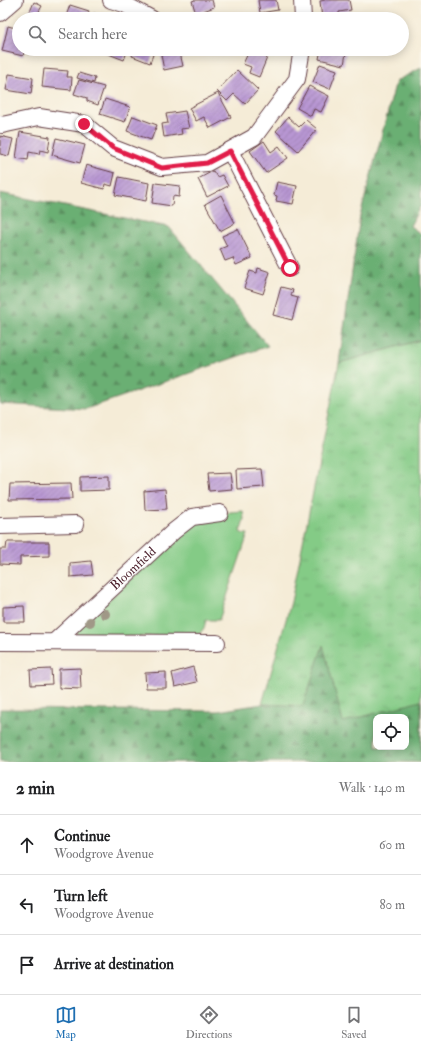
<!DOCTYPE html>
<meta charset="utf-8">
<style>
body{margin:0;font-family:"IM FELL Double Pica",serif;background:#f6f6f6;color:#202124}
.controls{position:absolute;right:12px;bottom:12px;display:grid;overflow:hidden;border-radius:8px;box-shadow:0 2px 10px #0003}
.controls button{width:36px;height:36px;display:grid;place-items:center;padding:0;border:0;border-bottom:1px solid #e0e0e0;background:#fff;color:#202124;font:20px sans-serif}
.stop{position:absolute;width:12px;height:12px;margin:-9px;border:3px solid #e11d48;border-radius:50%;background:#fff}
.stop.end{background:#e11d48;border-color:#fff;box-shadow:0 1px 4px #0008}
.list{margin:0;padding:0;list-style:none}
h2{display:flex;justify-content:space-between;align-items:center;height:52px;margin:0;padding:0 16px;font-size:17px}
h2 small{font-size:13px;font-weight:400;color:#757577}
.list li{display:grid;grid-template-columns:26px 1fr auto;gap:12px;align-items:center;box-sizing:border-box;height:60px;padding:0 16px;border-top:1px solid #e0e0e0}
.list b{display:block;font-size:15px;white-space:nowrap}
.list p{margin:0;font-size:13px;white-space:nowrap;color:#757577}
.list em{font-size:13px;font-style:normal;color:#757577}
.icon{flex:none;width:22px;height:22px;fill:none;stroke:currentColor;stroke-width:2;stroke-linecap:round;stroke-linejoin:round}
.map{position:relative;flex:none;width:421px;height:762px;overflow:hidden}
.search{position:absolute;background:#fff;box-shadow:0 2px 10px #0003;left:12px;right:12px;top:12px;height:44px;display:flex;align-items:center;gap:10px;box-sizing:border-box;padding:0 14px;border-radius:22px;color:#757577;font-size:15px}
.sheet{height:232px;background:#fff}
nav{display:flex;justify-content:space-around;align-items:center;box-sizing:border-box;height:56px;border-top:1px solid #e0e0e0;background:#fff;font-size:11px;color:#757577}
nav a{display:grid;justify-items:center;gap:2px}
nav .on{color:#1f6fb2}
.map>svg:first-child{display:block}
.grass{fill:url(#grass-tufts);stroke:#677558;fill-rule:evenodd}
.forest{fill:url(#forest-firs);stroke:#5a674f;fill-rule:evenodd}
.park{fill:#84cb86;stroke:#677558}
.building{fill:url(#building-hatch)}
.lines{fill:none;stroke-linecap:round;stroke-linejoin:round}
.minor-casing{stroke:#643e45;stroke-width:18}
.minor{stroke:#fff;stroke-width:16}
.tree{fill:#a09887}
.route{stroke:#e11d48;stroke-width:5}
.labels{text-anchor:middle;dominant-baseline:central;stroke-width:3;stroke-linejoin:round;paint-order:stroke}
.street-label{font-size:13px;fill:#4a1f2b;stroke:#fbf7ec}
</style>
<div class="map">
<svg width="421" height="762" viewBox="0 0 421 762">
<defs>
<pattern id="grass-tufts" width="24" height="20" patternUnits="userSpaceOnUse"><rect width="24" height="20" fill="#84cb86"/><path d="M3 7l-1-3M5 7V3M7 7l1-3M15 17l-1-3M17 17v-4M19 17l1-3" fill="none" stroke="#74ae74"/></pattern>
<pattern id="forest-firs" width="22" height="20" patternUnits="userSpaceOnUse"><rect width="22" height="20" fill="#6baf73"/><path d="M5 1l3.5 6h-7zM16 11l3.5 6h-7z" fill="#5a8e5f"/></pattern>
<pattern id="building-hatch" width="6" height="6" patternUnits="userSpaceOnUse"><rect width="6" height="6" fill="#b896d3"/><path d="M-1 1l2-2M0 6l6-6M5 7l2-2" fill="none" stroke="#987aab"/></pattern>
</defs>
<rect width="100%" height="100%" fill="#fbf7ec"/>
<filter id="ink" filterUnits="userSpaceOnUse"><feTurbulence type="fractalNoise" baseFrequency=".025" numOctaves="2"/><feDisplacementMap in="SourceGraphic" scale="8" xChannelSelector="R" yChannelSelector="G"/><feConvolveMatrix kernelMatrix="1 2 1 2 8 2 1 2 1" color-interpolation-filters="sRGB"/></filter>
<filter id="wash" filterUnits="userSpaceOnUse"><feTurbulence type="fractalNoise" baseFrequency=".012" numOctaves="4" result="noise"/><feDisplacementMap in="SourceGraphic" scale="16" xChannelSelector="R" yChannelSelector="G"/><feGaussianBlur stdDeviation="0.9" result="paint"/><feColorMatrix in="noise" values="0 0 0 0 0 0 0 0 0 0 0 0 0 0 0 0 0 1.4 0 .05"/><feComposite in="paint" operator="in"/></filter>
<g filter="url(#wash)">
<rect width="100%" height="100%" fill="#f5ecd7"/>
<path class="grass" d="M421 340V762H326L333 708 262 704 291 602 339 363ZM376 717H406V747H376Z"/>
<path class="forest" d="M421 68V205L410 226 421 234V340L339 363 360 216 396 81Z
M0 193 169 227 268 346 86 409 0 404Z
M323 645 343 722 421 701V762H0V709L218 711 262 704 303 706ZM376 717H406V747H376Z"/>
<path class="park" d="M243 511 244 519 240 532 244 534H248L219 620H206L204 628 197 637 76 636 77 630 179 532 204 520 219 518 230 512Z"/>
<g id="blocks">
<path class="building" d="M195 0H212L214 7 196 14 192 1Z
M258 0H276L278 10 260 13Z
M326 0H349L351 10 339 12V19H322L320 1Z
M34 2 42 6 37 15 44 17 43 19H27Z
M70 5 89 11 86 19H65Z
M94 13 108 19H92Z
M8 26 19 29V49H25L23 56 2 51Z
M107 49H128L124 60 106 53Z
M134 49H155L150 63 132 56Z
M172 49H179L183 66 164 70 161 55 168 53 167 50Z
M250 49H258L269 53 259 77 249 73 251 67 243 64Z
M321 49H342L341 52 346 53 344 65 319 59Z
M320 64 337 70 330 89 313 82Z
M44 69 68 71 67 77H72L71 90 42 87Z
M237 70 258 90 245 104 234 94 227 101 217 91Z
M79 73 95 78 94 83 77 78Z
M9 74 33 78 31 94 6 90Z
M79 80 104 87 98 105 87 101V98L74 94Z
M309 86 329 96 321 112 314 109 311 116 297 108Z
M218 93 231 117 210 128 204 117 196 121 189 108Z
M105 99 130 107 125 122 100 114Z
M185 111 189 128 181 129 182 134 164 137 162 124 168 123 166 114Z
M133 116 157 125 151 140 127 131Z
M288 117 299 127 306 120 317 129 298 151 276 131Z
M20 132 50 137 48 152 40 150 39 154 29 152 28 160 16 158Z
M0 136 13 139 9 156 0 154Z
M56 138 85 145 80 163 52 155Z
M264 141 271 152 279 146 288 158 266 173 250 151Z
M86 165 115 173 112 186 105 184 104 189 81 183Z
M213 171 217 177 222 175 228 186 207 197 198 179Z
M119 177 149 183 146 201 115 195Z
M277 182 297 186 293 204 276 201 277 196 274 195Z
M155 183 180 186 179 197 173 196 172 206 152 203Z
M221 195 235 223 220 231 205 204Z
M238 229 252 258 236 265 233 258 225 261 220 249 227 246 222 236Z
M258 268 270 272 263 294 244 288 250 271 257 273Z
M281 287 293 290 291 296 298 298 292 320 273 315Z
M262 469 264 487 237 489 236 470Z
M230 473 232 489 209 491 207 474Z
M109 476V490L80 491V477Z
M71 483 72 499 9 500 10 484Z
M165 489 167 509 145 510 144 491Z
M7 542H49V556L20 557V565L0 564V549H6Z
M91 561 93 575 70 577V563Z
M24 606 25 622H3V607Z
M193 667 197 682 175 687 172 673Z
M80 668 81 689 59 688V669Z
M51 669 52 684 31 685 30 670Z
M166 672V688H146L145 673Z"/>
</g>
</g>
<g filter="url(#ink)">
<use href="#blocks" fill-opacity="0" stroke="#643e45" stroke-width="1"/>
<g class="lines">
<g class="minor-casing">
<g id="minor">
<path d="M111 0 124 4 152 19"/>
<path d="M302 0 303 19"/>
<path d="M0 13 15 0"/>
<path d="M0 124 2 125 39 117 84 124 113 148 162 167 207 163 254 137 297 79 302 49"/>
<path d="M230 151 290 268"/>
<path d="M0 526 76 524"/>
<path d="M0 642 217 643"/>
<path id="s1" d="M54 642 174 531 192 517 220 513"/>
</g>
</g>
<use href="#minor" class="minor"/>
</g>
<g class="tree">
<circle cx="105" cy="614" r="5"/>
<circle cx="90" cy="622" r="5"/>
</g>
</g>
<g class="lines" filter="url(#ink)">
<path class="route" d="M84 124 113 148 162 168 207 163 230 151 290 268"/>
</g>
<g class="labels">
<g class="street-label">
<text stroke="none"><textPath href="#s1" startOffset="108">Bloomfield</textPath></text>
</g>
</g>
</svg>
<div class="controls">
<button><svg class="icon" aria-label="locate" viewBox="0 0 24 24"><circle cx="12" cy="12" r="6"/><path d="M12 2v4M12 18v4M2 12h4M18 12h4"/></svg></button>
</div>
<div class="stop" style="left:290px;top:268px"></div>
<div class="stop end" style="left:84px;top:124px"></div>
<div class="search"><svg class="icon" aria-label="search" viewBox="0 0 24 24"><circle cx="10" cy="10" r="6"/><path d="M15 15l6 6"/></svg>Search here</div>
</div>
<section class="sheet">
<h2>2 min<small>Walk · 140 m</small></h2>
<ul class="list">
<li><svg class="icon" aria-label="ahead" viewBox="0 0 24 24"><path d="M12 20V5M6 11l6-6 6 6"/></svg><div><b>Continue</b><p>Woodgrove Avenue</p></div><em>60 m</em></li>
<li><svg class="icon" aria-label="left" viewBox="0 0 24 24"><path d="M17 20v-9H6M10 6l-5 5 5 5"/></svg><div><b>Turn left</b><p>Woodgrove Avenue</p></div><em>80 m</em></li>
<li><svg class="icon" aria-label="arrive" viewBox="0 0 24 24"><path d="M6 21V4h12l-3 4 3 4H6"/></svg><div><b>Arrive at destination</b></div></li>
</ul>
</section>
<nav>
<a class="on"><svg class="icon" aria-label="map" viewBox="0 0 24 24"><path d="M3 6l6-2 6 2 6-2v14l-6 2-6-2-6 2zM9 4v14M15 6v14"/></svg>Map</a>
<a><svg class="icon" aria-label="directions" viewBox="0 0 24 24"><path d="M12 3l9 9-9 9-9-9zM9 14v-3h6M13 9l2 2-2 2"/></svg>Directions</a>
<a><svg class="icon" aria-label="saved" viewBox="0 0 24 24"><path d="M7 4h10v16l-5-4-5 4z"/></svg>Saved</a>
</nav>
